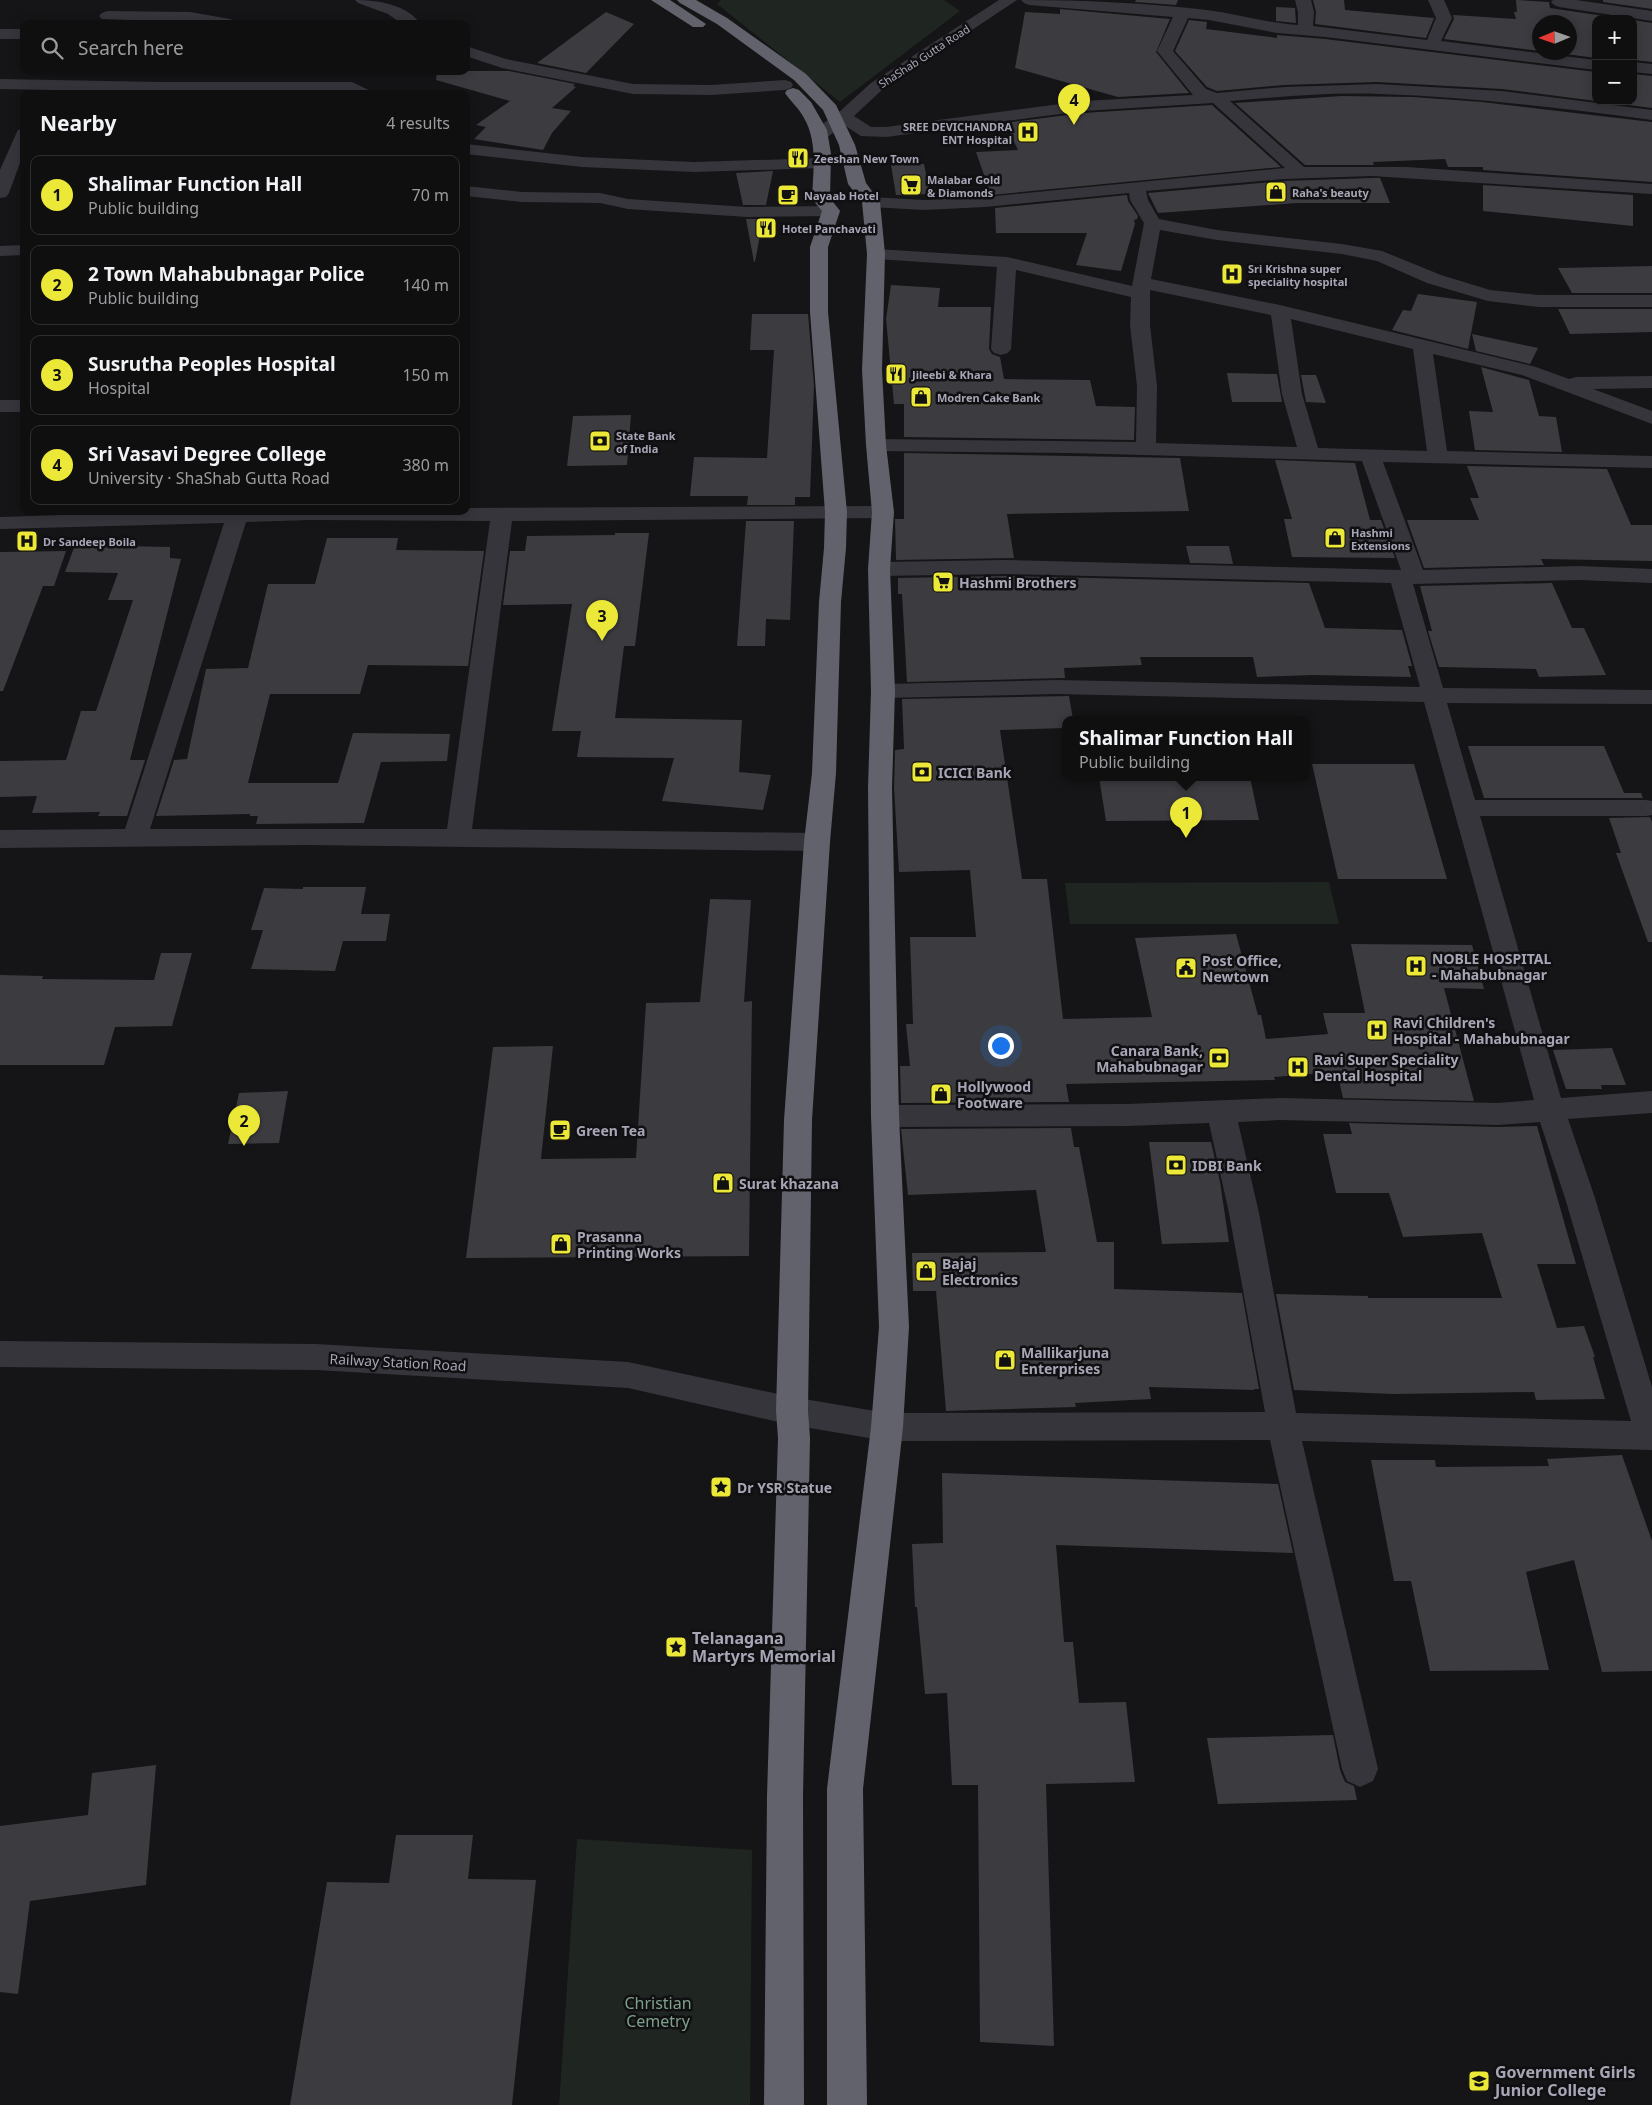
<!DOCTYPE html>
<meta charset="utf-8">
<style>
body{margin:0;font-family:"Noto Sans",sans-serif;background:#1e1d1e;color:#f1f3f6}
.controls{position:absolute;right:15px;top:15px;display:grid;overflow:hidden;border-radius:10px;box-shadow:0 2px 12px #0003}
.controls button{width:45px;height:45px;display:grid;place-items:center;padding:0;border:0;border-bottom:1px solid #302f30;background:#100f10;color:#f1f3f6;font:25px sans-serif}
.compass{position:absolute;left:1532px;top:15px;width:45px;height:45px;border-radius:50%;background:#100f10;box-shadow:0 2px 12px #0003;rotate:268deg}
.you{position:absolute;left:1000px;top:1045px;width:18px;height:18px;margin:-12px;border:4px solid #fff;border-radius:50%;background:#1a73e8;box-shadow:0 0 0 8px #1a73e833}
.badge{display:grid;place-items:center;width:32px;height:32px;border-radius:50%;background:#ece837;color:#111;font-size:16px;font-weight:700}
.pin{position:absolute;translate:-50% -41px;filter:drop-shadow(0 1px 2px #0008)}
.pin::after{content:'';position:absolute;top:26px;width:18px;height:15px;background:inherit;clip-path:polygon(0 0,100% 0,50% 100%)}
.popup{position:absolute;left:1062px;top:716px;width:248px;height:65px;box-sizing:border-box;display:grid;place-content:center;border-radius:10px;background:#100f10;filter:drop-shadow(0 1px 4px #0005);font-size:16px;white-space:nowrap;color:#9c9c9f}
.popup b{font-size:19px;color:#f1f3f6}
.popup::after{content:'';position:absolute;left:50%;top:100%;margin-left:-10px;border:10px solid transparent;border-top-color:#100f10}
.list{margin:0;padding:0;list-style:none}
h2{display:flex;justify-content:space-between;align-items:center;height:65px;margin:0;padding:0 20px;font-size:21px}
h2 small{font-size:16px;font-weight:400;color:#9c9c9f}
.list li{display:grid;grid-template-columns:32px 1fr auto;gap:15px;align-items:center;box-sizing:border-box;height:80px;margin:0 10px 10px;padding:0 10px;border:1px solid #302f30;border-radius:10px}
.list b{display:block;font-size:19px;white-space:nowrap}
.list p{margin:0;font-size:16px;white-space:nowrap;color:#9c9c9f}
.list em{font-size:16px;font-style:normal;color:#9c9c9f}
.icon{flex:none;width:28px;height:28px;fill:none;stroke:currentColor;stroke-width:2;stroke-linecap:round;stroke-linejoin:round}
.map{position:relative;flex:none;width:1652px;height:2105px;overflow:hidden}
.search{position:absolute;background:#100f10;box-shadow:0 2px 12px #0003;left:20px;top:20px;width:450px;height:55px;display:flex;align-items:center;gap:12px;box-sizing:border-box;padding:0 18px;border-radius:10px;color:#9c9c9f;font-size:19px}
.panel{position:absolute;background:#100f10;box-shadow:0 2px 12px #0003;left:20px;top:90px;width:450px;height:425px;border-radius:10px}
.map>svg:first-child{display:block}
.green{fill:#1f2621}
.building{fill:#3c3b40}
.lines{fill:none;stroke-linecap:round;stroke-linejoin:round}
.minor{fill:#36353b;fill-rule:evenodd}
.highway{fill:#62626c;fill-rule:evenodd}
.labels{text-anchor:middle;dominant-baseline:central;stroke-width:5;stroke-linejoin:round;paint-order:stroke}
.far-street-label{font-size:11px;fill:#a7a6b6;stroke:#100f11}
.far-poi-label{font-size:11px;font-weight:bold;fill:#a7a6b6;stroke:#100f11;text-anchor:start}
.poi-label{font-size:14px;font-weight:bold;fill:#a7a6b6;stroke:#100f11;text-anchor:start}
.street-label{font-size:14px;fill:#a7a6b6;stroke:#100f11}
.near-poi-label{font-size:16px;font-weight:bold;fill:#a7a6b6;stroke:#100f11;text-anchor:start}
.near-park-label{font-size:16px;fill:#7ea08b;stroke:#100f11}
</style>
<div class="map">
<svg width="1652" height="2105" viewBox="0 0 1652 2105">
<rect width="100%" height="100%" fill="#151416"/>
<path class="green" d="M721 0H944L960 11 840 102 717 4Z
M1329 882 1339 924H1070L1065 883Z
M577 1839 752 1850 750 2105H559Z"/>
<path class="building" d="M1136 0H1178L1176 5 1135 2Z
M1313 0H1344L1345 10 1434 18 1426 38 1315 24 1316 12Z
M1516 0 1549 2 1550 8 1624 19H1596V58L1550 52H1570V22H1540V51L1444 39 1454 19 1453 15 1516 19 1514 12H1517Z
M1603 0H1652V9L1603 2Z
M1276 7 1295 8 1296 23 1276 21Z
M1060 9 1170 19 1156 52 1189 93 1118 97 1015 68 1025 12 1060 14Z
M606 12 634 24 586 73 537 63Z
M1189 20 1207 22 1206 29 1277 38V35L1325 39 1596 72V101L1502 89 1377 82 1284 85 1217 91 1207 87 1175 51Z
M1633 20 1652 23V62L1633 60Z
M437 71H509L575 84 573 86 576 87 552 108 571 111 552 133 543 150 474 139 486 127 476 125 510 101 436 80Z
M1633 74 1652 76V108L1598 101H1633Z
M1342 96 1413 97 1482 102 1652 122V182L1483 170V167H1448L1445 159 1373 162 1374 165H1305L1235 103Z
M1212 105 1281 167 991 195 976 152 1018 150 1005 123 1083 113Z
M924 164 930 194 896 195 891 165Z
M773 171 766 205H743L736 173Z
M1372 178H1380L1390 203H1297L1158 213 1148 193 1283 181Z
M1483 185 1633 195V226L1483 211Z
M1127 195 1128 201 1138 216 1137 219 1134 220 1135 224 1121 271 1076 265 1087 233H996L995 208Z
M746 219H763L755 262H754Z
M1652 266V293H1572L1558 268Z
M891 285 940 288 938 307H991L989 349 992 354 1000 357 1004 379 1090 380 1096 406 1135 407 1134 440 904 437V404H894L886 319Z
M1418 294 1477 302 1468 349 1392 330 1403 310 1411 311Z
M1558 309H1652V332L1570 334Z
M752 314H808L814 385 810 497H795V505H747L748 496H690L694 457 767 458 774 350H750Z
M1472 334 1538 348 1530 364 1476 351Z
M1481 367 1529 380 1539 416 1556 417 1562 452 1475 450 1469 411 1493 412Z
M1227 373 1277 374 1282 402H1232Z
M1301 375H1316L1326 403 1306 402Z
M631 415 627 465 567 466 573 416Z
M904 453 1180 458 1189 511 1007 514 1014 558 896 560 895 519H904Z
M1275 460 1355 463 1370 520H1381L1395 558 1292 557 1284 519H1292Z
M1467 466 1607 469 1631 525H1652V561L1541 559 1544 565 1424 568 1407 520H1479L1470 498H1479Z
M746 521H794L790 620 766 619 765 646H737Z
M615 533H649L635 646H624L615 718 742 720 739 772 771 775 763 810 662 801 674 758 577 757 581 731H552L572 604 503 605 510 551H525L527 536 615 535Z
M327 538H398L396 550 484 551 468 666 368 665 360 694H270L248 783H338L353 733 450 734 447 761 381 762 364 823 256 824 258 816H250V814L156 816 174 760 187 759 206 669 248 668 268 584H315Z
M75 545 170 547V558L181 559 130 760H145L127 816H98L100 812 32 813 37 796 0 797V761L66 760 81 711H96L133 600H108L118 573 65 572Z
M1186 546H1229L1233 564 1190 563Z
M66 551 54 586H43L3 691H0V552Z
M1006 576 1309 583 1325 628 1402 630 1412 666H1408L1411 677 1313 675 1257 677 1253 657H1140L1142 665 1064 668 1065 678 907 682 902 594H898V578Z
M1552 583 1572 628H1584L1606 675 1539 677 1536 669 1439 667 1428 631H1432L1420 586Z
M1069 696 1073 719H1066V728L1000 730 1022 879H1047L1063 1019 1152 1017 1135 938 1236 934 1258 1015H1261L1266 1039 1328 1034 1323 1013H1365L1351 944 1472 945 1484 989 1444 988 1474 1101 1343 1098 1337 1072 1274 1077 1275 1080 1066 1084 1069 1102 901 1103 900 1066H910L906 1024H913L910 937H976L970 870 899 872 894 788 895 750 904 749 902 699Z
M1468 746H1604L1624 793H1641L1643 798H1484Z
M1312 764H1414L1447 879H1338Z
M1099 777H1250L1259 820 1106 821Z
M1650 817 1652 822V942H1648L1616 853H1621L1609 818Z
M303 887H366L361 914H390L386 941H343L335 971 251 969 263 930H251L264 888 303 889Z
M710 899 751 900 744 1002 752 1001 749 1256 466 1258 493 1047 553 1046 541 1159 636 1158 646 1003 700 1002Z
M161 953H192L172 1026 115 1027 104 1065H0V975L43 976 42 979 154 980Z
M1612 1048 1626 1085H1601L1602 1089H1566L1553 1050Z
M288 1091 279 1143 228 1144 239 1093Z
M1349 1123 1498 1127 1537 1126 1576 1264H1537L1557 1328 1584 1326 1595 1357H1593L1605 1399 1536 1400 1534 1392 1394 1394 1294 1390 1276 1294 1368 1296V1298H1502L1482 1233 1403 1237 1389 1193H1336L1323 1134H1352Z
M1071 1128 1074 1147H1079L1097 1242H1114V1289L1242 1293 1259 1389H1254V1390L1149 1387 1151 1399 1075 1403 1076 1407 946 1411 936 1291H913L912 1253 1046 1252 1036 1190 908 1195 901 1129Z
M1149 1142H1211L1220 1182 1229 1242 1162 1244Z
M1622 1455 1652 1541V1671L1602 1672 1574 1560 1526 1572 1549 1670 1430 1671 1411 1581H1394L1371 1460H1435L1436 1467 1549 1466 1547 1459Z
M942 1473 1278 1484 1293 1553 1056 1545 1064 1642H1073L1079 1703 1126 1702 1135 1782 1046 1784 1054 2046 980 2042 978 1785H952L947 1693 925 1694 917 1607H915L912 1544 943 1543Z
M1333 1735 1340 1770 1345 1782 1354 1786 1357 1800 1218 1804 1207 1738Z
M156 1765 146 1885 30 1901 18 1994 0 1992V1826L88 1815 92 1773Z
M396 1835H473L468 1879 536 1880 512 2105H290L327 1882 389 1883Z"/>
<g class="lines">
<path class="minor" d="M355 0C377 0 406 4 421 24H402L388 14 358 3Z
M999 0H1017L883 89 854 116 871 127H886L1083 101 1193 95 1157 51 1173 17 1029 5 1024 3 1021 0C1084 0 1146 3 1207 10 1238 14 1267 23 1298 25V12L1295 0H1311L1314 12 1313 26 1427 40 1436 18 1428 0H1444L1452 18 1441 41 1596 60V70L1325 37 1277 33 1209 20 1188 18 1173 51 1206 89 1217 93 1284 87 1377 84 1502 91 1652 110V120C1561 108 1471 97 1379 94 1330 92 1279 97 1230 101L1304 167H1407L1652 184V194L1372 176 1283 179 1146 191 1148 200 1159 219 1217 230 1342 244 1382 251 1441 275 1490 290 1539 295H1652V307H1539L1488 301 1427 283 1377 261 1342 254 1217 240 1160 230 1151 279 1280 305 1536 367 1569 379 1576 377 1652 376V388L1593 389 1652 411V424L1522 375 1433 354 1447 451 1652 456V468L1383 462 1423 570 1579 566 1652 569V583L1579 580 1413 584 1443 688 1652 690V704L1447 703 1475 800H1646L1652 801V815L1646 816H1480L1561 1098 1652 1091V1113L1568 1119 1595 1198 1652 1387V1450L1302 1441 1378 1769 1373 1781 1360 1787 1347 1781 1342 1769 1270 1440 887 1441 792 1425 628 1388 316 1370 0 1367V1341L316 1344 628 1362 792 1397 887 1413 1265 1412 1229 1213 1209 1123 1127 1126 885 1127 875 1124 871 1116 875 1108 885 1105 1127 1104 1280 1098 1498 1103 1534 1100 1424 702 1056 694 883 698 875 696 871 691 875 686 883 684 1056 680 1420 687 1391 583 1006 574 879 576 871 574 868 569 871 564 879 562 1006 560 1401 570 1362 461 1069 453 876 451 869 449 866 445 869 441 876 439 1136 442 1137 386 1130 325 1131 297 1016 270 1011 349 1008 353 1001 355 994 353 991 349 997 267 876 259 870 258 867 254 870 250 876 249 1007 257 1132 286 1144 223 1130 200 1129 193 985 207 924 210 871 207 865 206 862 202 865 198 871 197 924 200 985 197 1285 168 1213 103 1083 111 886 137 861 136 844 125 826 138H814L812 134 814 130 838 113 871 83ZM1150 290 1271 315 1282 394 1297 447 1156 443 1157 386 1150 325ZM1291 319 1413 349 1427 451 1318 448 1302 394ZM1280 1120 1498 1125 1540 1122 1565 1198 1631 1421 1296 1413 1259 1213 1238 1122Z
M1553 0H1576L1652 11V21L1559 7 1554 5 1551 2Z
M107 11 190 12 230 19 235 21 238 24 102 19 99 16 102 13Z
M0 29H24V39H0Z
M466 46 506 59 633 84 711 85 785 80 791 82 793 85 791 88 785 90 711 95 633 94 502 68 466 56Z
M1633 62 1652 64V74L1633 72Z
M0 79 161 82H352L371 91 373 94H352L349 92H161L0 89Z
M24 129V152L9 193 6 197 0 198V170L16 134 18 130Z
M466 144 582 157 694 162 822 158 828 159 831 163 828 167 822 168 694 172 582 167 466 154Z
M466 186 522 192 600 193 628 199 747 207 831 206 837 207 840 211 837 215 831 216 747 217 628 209 600 203 522 202 466 196Z
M24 245V255L0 256V246Z
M0 400H24V412H0Z
M883 506 890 508 894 512 890 516 883 518 512 521 472 829 817 833 826 836 830 842 826 848 817 851 306 845 0 848V830L125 829 224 523 0 529V517L185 511H466V508ZM310 520 490 521 447 829H150L246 522Z"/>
<path class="highway" d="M651 0H670L706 24 703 27H693Z
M677 0H696L727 18 806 74 836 105 855 145 866 183 880 202 885 254 882 370 886 445 894 512 890 569 895 691 892 788 899 1116 909 1327 903 1427 863 1789 867 2105H827V1789L871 1427 879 1327 871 1116 868 788 871 691 868 569 872 512 866 445 862 370 867 254 862 202 848 184 839 145 823 110 794 80 717 24 680 3Z
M793 88 799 90 811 102 827 130 831 154 830 198 840 211 828 247V312L847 512 846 548 841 602 836 773 830 842 812 1120 808 1411 810 1438 803 1796 804 2105H764L767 1796 778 1438 776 1411 784 1120 804 842 812 773 819 602 824 548 825 512 810 312V247L822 211 812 199C813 172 818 142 804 118 799 108 791 102 785 93L787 90Z"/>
</g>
<defs>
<g id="hospital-square" transform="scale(1.125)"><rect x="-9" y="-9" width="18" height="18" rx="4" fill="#ece837" stroke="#100f11"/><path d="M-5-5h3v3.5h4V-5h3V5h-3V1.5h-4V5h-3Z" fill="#111"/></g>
<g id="restaurant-square" transform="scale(1.125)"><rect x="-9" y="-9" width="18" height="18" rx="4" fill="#ece837" stroke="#100f11"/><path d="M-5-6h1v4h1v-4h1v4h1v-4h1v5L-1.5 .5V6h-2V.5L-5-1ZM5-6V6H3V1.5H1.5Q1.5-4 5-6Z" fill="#111"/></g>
<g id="supermarket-square" transform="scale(1.125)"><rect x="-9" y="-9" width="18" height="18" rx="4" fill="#ece837" stroke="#100f11"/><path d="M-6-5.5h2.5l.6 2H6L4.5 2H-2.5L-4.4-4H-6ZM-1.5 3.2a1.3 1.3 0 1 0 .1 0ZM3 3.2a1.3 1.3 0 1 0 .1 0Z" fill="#111"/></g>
<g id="shop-square" transform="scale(1.125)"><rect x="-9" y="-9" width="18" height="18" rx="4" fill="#ece837" stroke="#100f11"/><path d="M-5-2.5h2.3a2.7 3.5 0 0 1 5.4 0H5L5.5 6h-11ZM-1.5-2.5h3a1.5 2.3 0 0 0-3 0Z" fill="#111"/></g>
<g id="cafe-square" transform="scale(1.125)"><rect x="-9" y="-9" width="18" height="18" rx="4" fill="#ece837" stroke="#100f11"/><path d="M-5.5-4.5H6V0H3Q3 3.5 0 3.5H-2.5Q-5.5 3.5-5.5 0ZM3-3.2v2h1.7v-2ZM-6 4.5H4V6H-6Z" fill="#111"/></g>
<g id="bank-square" transform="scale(1.125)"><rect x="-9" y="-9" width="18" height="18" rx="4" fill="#ece837" stroke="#100f11"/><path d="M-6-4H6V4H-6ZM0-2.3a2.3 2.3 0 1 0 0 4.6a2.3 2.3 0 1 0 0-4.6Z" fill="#111"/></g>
<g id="civic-square" transform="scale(1.125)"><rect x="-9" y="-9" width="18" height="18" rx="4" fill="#ece837" stroke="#100f11"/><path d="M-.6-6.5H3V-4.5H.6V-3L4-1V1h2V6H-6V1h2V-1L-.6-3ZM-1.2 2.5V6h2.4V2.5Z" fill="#111"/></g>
<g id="sight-square" transform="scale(1.125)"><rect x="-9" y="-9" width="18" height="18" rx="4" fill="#ece837" stroke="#100f11"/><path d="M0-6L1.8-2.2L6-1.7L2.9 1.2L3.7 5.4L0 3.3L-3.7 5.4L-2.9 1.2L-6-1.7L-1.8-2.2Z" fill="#111"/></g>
<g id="university-square" transform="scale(1.125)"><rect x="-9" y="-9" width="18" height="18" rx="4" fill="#ece837" stroke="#100f11"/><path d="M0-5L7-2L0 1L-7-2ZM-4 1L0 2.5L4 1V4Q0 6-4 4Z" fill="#111"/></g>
</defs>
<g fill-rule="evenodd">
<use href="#hospital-square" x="1028" y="132"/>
<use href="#restaurant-square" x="798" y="158"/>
<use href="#supermarket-square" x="911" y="185"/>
<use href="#shop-square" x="1276" y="192"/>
<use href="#cafe-square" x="788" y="195"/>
<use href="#restaurant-square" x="766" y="228"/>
<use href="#hospital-square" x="1232" y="274"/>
<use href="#restaurant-square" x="896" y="374"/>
<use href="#shop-square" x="921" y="397"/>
<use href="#bank-square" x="600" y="441"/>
<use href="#shop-square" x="1335" y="538"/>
<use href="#hospital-square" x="27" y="541"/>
<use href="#supermarket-square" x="943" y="582"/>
<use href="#bank-square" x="922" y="772"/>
<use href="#hospital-square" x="1416" y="966"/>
<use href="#civic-square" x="1186" y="968"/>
<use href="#hospital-square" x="1377" y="1030"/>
<use href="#bank-square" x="1219" y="1058"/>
<use href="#hospital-square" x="1298" y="1067"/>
<use href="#shop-square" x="941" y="1094"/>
<use href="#cafe-square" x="560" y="1130"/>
<use href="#bank-square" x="1176" y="1165"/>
<use href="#shop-square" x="723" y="1183"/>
<use href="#shop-square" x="561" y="1244"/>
<use href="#shop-square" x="926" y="1271"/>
<use href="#shop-square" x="1005" y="1360"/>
<use href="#sight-square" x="721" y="1487"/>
<use href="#sight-square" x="676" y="1647"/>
<use href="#university-square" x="1479" y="2081"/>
</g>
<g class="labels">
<g class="far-street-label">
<text transform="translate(924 56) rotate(-33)">ShaShab Gutta Road</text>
</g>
<g class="far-poi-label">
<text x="1012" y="126" text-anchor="end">SREE DEVICHANDRA<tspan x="1012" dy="13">ENT Hospital</tspan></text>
<text x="814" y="158">Zeeshan New Town</text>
<text x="927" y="179">Malabar Gold<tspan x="927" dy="13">&amp; Diamonds</tspan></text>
<text x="1292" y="192">Raha's beauty</text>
<text x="804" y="195">Nayaab Hotel</text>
<text x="782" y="228">Hotel Panchavati</text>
<text x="1248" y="268">Sri Krishna super<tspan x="1248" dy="13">speciality hospital</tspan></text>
<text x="912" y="374">Jileebi &amp; Khara</text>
<text x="937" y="397">Modren Cake Bank</text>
<text x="616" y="435">State Bank<tspan x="616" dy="13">of India</tspan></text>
<text x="1351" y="532">Hashmi<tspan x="1351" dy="13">Extensions</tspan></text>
<text x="43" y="541">Dr Sandeep Boila</text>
</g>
<g class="poi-label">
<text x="959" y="582">Hashmi Brothers</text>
<text x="938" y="772">ICICI Bank</text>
<text x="1432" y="958">NOBLE HOSPITAL<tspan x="1432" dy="16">- Mahabubnagar</tspan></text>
<text x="1202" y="960">Post Office,<tspan x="1202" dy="16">Newtown</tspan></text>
<text x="1393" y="1022">Ravi Children's<tspan x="1393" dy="16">Hospital - Mahabubnagar</tspan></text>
<text x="1203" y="1050" text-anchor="end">Canara Bank,<tspan x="1203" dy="16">Mahabubnagar</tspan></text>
<text x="1314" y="1059">Ravi Super Speciality<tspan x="1314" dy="16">Dental Hospital</tspan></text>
<text x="957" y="1086">Hollywood<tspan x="957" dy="16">Footware</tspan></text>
<text x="576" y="1130">Green Tea</text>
<text x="1192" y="1165">IDBI Bank</text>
<text x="739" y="1183">Surat khazana</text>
<text x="577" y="1236">Prasanna<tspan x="577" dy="16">Printing Works</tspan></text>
<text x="942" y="1263">Bajaj<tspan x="942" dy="16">Electronics</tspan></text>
<text x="1021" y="1352">Mallikarjuna<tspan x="1021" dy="16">Enterprises</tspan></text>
<text x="737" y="1487">Dr YSR Statue</text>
</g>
<g class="street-label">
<text transform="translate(398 1362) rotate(3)">Railway Station Road</text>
</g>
<g class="near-poi-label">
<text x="692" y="1638">Telanagana<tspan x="692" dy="18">Martyrs Memorial</tspan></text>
<text x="1495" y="2072">Government Girls<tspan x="1495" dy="18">Junior College</tspan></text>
</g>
<g class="near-park-label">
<text x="658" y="2003">Christian<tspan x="658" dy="18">Cemetry</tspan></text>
</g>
</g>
</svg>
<div class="controls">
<button>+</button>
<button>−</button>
</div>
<svg class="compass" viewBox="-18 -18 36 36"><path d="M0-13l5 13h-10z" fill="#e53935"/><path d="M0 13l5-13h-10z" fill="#9c9c9f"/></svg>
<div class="you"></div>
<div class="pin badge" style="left:1186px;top:838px">1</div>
<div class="popup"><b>Shalimar Function Hall</b>Public building</div>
<div class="pin badge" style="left:244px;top:1146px">2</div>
<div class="pin badge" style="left:602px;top:641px">3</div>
<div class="pin badge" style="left:1074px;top:125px">4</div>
<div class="search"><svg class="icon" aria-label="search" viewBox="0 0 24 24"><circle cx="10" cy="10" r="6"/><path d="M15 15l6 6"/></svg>Search here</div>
<section class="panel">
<h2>Nearby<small>4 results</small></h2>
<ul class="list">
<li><span class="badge">1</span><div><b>Shalimar Function Hall</b><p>Public building</p></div><em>70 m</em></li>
<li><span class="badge">2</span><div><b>2 Town Mahabubnagar Police</b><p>Public building</p></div><em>140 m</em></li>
<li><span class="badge">3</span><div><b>Susrutha Peoples Hospital</b><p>Hospital</p></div><em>150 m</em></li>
<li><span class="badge">4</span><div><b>Sri Vasavi Degree College</b><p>University · ShaShab Gutta Road</p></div><em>380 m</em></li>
</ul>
</section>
</div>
